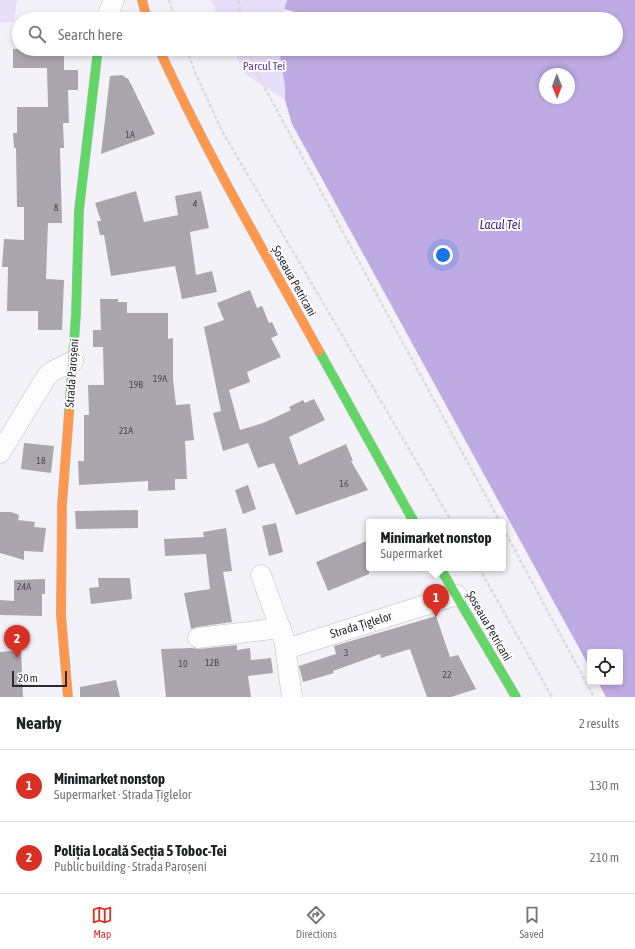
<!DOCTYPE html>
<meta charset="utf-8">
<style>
body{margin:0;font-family:"Asap Condensed",sans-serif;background:#f2f2f2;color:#202124}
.controls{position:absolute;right:12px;bottom:12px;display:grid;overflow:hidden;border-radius:4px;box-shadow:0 2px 6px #0003}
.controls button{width:36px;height:36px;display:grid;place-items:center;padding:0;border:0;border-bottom:1px solid #e0e0e0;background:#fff;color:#202124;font:20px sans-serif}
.compass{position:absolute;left:539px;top:68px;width:36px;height:36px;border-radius:50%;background:#fff;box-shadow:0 2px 6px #0003;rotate:179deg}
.scale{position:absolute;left:12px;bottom:10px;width:55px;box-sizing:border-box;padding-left:4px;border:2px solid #2c2932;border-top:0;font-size:11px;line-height:14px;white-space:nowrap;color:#2c2932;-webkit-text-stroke:3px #fff;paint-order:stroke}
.you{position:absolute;left:443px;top:255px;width:14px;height:14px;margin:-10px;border:3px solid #fff;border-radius:50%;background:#1a73e8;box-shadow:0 0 0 6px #1a73e833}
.badge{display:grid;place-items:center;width:26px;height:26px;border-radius:50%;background:#d93025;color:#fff;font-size:13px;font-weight:700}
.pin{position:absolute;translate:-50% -33px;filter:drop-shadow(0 1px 2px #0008)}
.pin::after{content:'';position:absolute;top:21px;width:14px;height:12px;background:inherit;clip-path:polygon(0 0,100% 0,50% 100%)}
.popup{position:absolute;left:366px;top:519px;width:140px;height:52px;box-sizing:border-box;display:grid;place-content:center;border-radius:4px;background:#fff;filter:drop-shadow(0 1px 3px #0005);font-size:13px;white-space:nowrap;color:#757577}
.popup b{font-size:15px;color:#202124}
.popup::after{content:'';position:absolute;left:50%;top:100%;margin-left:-8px;border:8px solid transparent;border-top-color:#fff}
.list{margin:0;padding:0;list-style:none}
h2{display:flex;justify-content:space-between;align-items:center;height:52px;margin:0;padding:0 16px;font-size:17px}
h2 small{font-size:13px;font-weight:400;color:#757577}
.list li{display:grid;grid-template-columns:26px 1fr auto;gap:12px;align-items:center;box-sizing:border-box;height:72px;padding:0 16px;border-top:1px solid #e0e0e0}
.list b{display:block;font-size:15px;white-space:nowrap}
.list p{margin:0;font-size:13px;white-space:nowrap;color:#757577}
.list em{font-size:13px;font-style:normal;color:#757577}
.icon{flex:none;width:22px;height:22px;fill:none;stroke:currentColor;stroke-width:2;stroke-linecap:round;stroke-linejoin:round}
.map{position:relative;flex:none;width:635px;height:697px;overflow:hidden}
.search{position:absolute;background:#fff;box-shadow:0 2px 6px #0003;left:12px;right:12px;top:12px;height:44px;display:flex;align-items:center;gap:10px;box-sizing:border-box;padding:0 14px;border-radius:22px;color:#757577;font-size:15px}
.sheet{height:196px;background:#fff}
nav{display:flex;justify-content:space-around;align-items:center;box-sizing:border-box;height:56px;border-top:1px solid #e0e0e0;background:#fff;font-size:11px;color:#757577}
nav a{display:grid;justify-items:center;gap:2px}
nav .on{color:#d93025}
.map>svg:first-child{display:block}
.green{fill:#e6dff9}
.water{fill:#beabe4;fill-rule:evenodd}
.pier{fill:#f3f2f8}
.building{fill:#a9a7ad}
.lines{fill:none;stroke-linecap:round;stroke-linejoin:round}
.street-casing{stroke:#bdbcc3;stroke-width:21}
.fast-casing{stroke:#bdbcc3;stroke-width:10}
.slow-casing{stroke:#bdbcc3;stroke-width:10}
.path{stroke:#dcdcde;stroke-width:2.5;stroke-dasharray:4 2;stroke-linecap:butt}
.street{stroke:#fdfdfe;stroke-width:20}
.fast{stroke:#63d668;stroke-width:9}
.slow{stroke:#ff974d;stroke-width:9}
.labels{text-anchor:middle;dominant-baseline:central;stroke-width:4;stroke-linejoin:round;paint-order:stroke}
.number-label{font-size:10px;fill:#4b4851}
.park-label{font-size:12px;fill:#623d9a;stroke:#fff}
.street-label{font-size:12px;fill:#2c2932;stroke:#fff}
.water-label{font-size:13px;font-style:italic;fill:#461d79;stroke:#fff}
</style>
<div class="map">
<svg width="635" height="697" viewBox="0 0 635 697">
<rect width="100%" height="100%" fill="#f3f2f8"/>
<path class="green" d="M0 0H17L14 22 0 23Z
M211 0H287L281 19H220Z
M233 49H279L285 86V100L245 74Z"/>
<path class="water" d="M287 0H635V697H606L598 682H620V652H590V668L292 124 285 100V86L279 49H616V19H281ZM545 74H569V98H545Z"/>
<path class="pier" d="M284 9 321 19H295L282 15Z"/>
<path class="building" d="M13 49H64V70H78V90H68L69 123H63L64 148H60L62 223H48L46 279 64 280 62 330H38V311H7L8 267H2L4 239 24 240V207H17L16 148H14L13 133H17V107H48L47 68H13Z
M122 75 128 79 132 86 155 134 101 154 110 76Z
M136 191 144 222 178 215 175 196 201 191 209 228 190 232 196 275 212 271 217 292 182 299 175 266 111 276 104 235H100L97 221H101L95 203Z
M250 290 257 308 262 306 269 323 272 322 278 335 271 338 281 357 247 372 250 382 229 390 240 430 263 423 291 410 289 407 303 400 305 403 314 399 325 420 289 437 299 465 346 444 353 461H351L368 490 296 515 274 463 258 468 248 443 223 451 213 413 221 411 204 327 224 320 217 303Z
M100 299H118V302H127V313H168V339L173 338V379L176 405 190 404 194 440 185 441 187 479H175V490L148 491V481L79 485 78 461H84V415H89L88 385H104L103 347H93V330H101Z
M24 443 54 446 51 473 21 469Z
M248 485 256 509 243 514 235 490Z
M138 510V528L76 529 75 511Z
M0 512H11L19 515 18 520 35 522 34 527 46 528 43 552 24 551V560L0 553Z
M276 523 283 552 269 556 262 526Z
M226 528 232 571 223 572 232 622 197 627 191 629 184 593 210 589 206 554 165 556 164 539 204 537 203 532Z
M369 540V574L328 591 316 562Z
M98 578H130L132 599 91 604 89 588 99 587Z
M45 579V594H42V616L0 615V600L14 601V580Z
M436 616 450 657 458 655 476 689 451 697H427L410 649 381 658 380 654 333 671 334 673 303 682 299 666 336 654 334 646Z
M237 645V650L250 648 251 660 271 658 273 673 248 676 251 697H166L161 649 192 648 199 649Z
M21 650 23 697H0V652Z
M116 680 120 697H80V687Z"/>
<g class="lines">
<g class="street-casing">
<path id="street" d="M106 19 114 0
M0 453 47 376 53 371 73 361
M261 575 284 639 292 697
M198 638 281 628
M286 649 457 595"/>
</g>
<g class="fast-casing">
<path id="fast" d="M319 351 414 522
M69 413 76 314 79 210 98 49
M440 568 516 697"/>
</g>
<g class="slow-casing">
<path id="slow" d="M142 0 147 19
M159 49C206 153 264 251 319 351
M68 697 61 615 62 505 69 413"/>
</g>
<path class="path" d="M169 0 175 19
M238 0 242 19
M186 49 195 72 222 131 452 522
M249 49 254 68 500 522
M503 528 594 697
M479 568 552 697"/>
<use href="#street" class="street"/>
<use href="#fast" class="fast"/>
<use href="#slow" class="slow"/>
</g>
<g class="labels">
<g class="number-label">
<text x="130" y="134">1A</text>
<text x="195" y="203">4</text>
<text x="56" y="207">8</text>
<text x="160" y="378">19A</text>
<text x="136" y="384">19B</text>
<text x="126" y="430">21A</text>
<text x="41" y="460">18</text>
<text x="344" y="483">16</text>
<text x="24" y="586">24A</text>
<text x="346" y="652">3</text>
<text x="212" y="662">12B</text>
<text x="183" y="663">10</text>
<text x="447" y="674">22</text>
</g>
<g class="park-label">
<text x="264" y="66">Parcul Tei</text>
</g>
<g class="street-label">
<text transform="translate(294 281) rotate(61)">Șoseaua Petricani</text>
<text transform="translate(72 373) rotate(-86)">Strada Paroșeni</text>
<text transform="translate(361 625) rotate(-17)">Strada Țiglelor</text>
<text transform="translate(489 626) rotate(60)">Șoseaua Petricani</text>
</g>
<g class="water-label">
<text x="500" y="224">Lacul Tei</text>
</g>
</g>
</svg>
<div class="controls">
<button><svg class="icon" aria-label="locate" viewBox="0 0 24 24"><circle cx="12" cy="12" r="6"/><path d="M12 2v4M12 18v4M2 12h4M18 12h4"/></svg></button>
</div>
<svg class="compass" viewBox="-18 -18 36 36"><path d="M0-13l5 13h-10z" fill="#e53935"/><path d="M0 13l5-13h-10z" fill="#757577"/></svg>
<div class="scale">20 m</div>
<div class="you"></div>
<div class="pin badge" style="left:436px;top:617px">1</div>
<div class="popup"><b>Minimarket nonstop</b>Supermarket</div>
<div class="pin badge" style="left:17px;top:658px">2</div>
<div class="search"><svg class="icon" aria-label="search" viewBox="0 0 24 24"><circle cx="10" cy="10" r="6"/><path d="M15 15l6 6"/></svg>Search here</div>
</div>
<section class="sheet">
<h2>Nearby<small>2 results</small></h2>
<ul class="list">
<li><span class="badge">1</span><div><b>Minimarket nonstop</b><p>Supermarket · Strada Țiglelor</p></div><em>130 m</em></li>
<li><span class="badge">2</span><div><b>Poliția Locală Secția 5 Toboc-Tei</b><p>Public building · Strada Paroșeni</p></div><em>210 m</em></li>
</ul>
</section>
<nav>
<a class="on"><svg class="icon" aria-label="map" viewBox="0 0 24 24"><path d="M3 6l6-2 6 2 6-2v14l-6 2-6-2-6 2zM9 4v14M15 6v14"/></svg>Map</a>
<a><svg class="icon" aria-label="directions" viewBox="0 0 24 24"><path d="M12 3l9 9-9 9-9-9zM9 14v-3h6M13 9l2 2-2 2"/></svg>Directions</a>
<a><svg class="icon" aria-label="saved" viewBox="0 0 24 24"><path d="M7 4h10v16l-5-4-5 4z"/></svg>Saved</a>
</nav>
